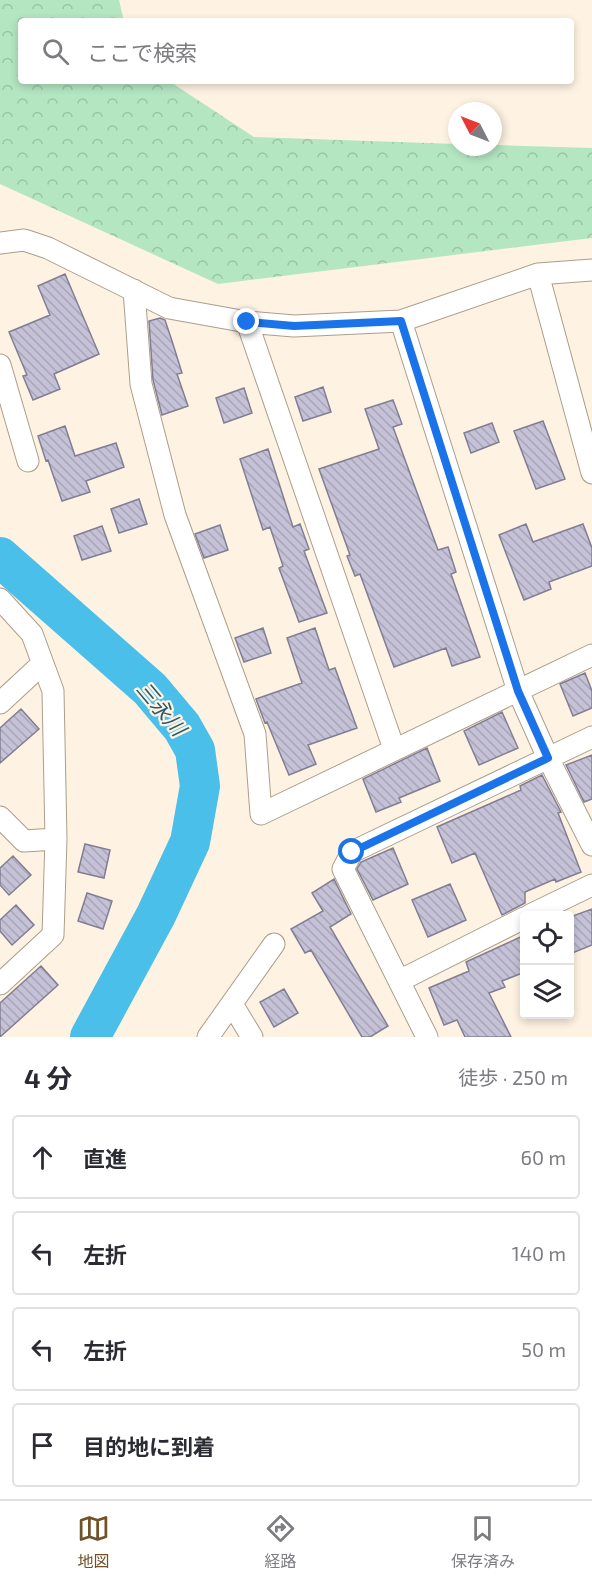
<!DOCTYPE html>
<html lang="ja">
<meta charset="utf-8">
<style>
body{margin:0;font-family:"Exo 2","Noto Sans JP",sans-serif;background:#f7f7f7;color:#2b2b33}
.controls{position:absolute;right:18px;bottom:18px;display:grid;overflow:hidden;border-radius:6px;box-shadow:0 3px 9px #0003}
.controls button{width:54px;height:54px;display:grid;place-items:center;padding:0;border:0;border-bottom:2px solid #e1e1e2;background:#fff;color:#2b2b33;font:30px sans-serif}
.compass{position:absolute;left:448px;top:102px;width:54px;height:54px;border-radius:50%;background:#fff;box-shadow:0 3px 9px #0003;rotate:312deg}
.stop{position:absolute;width:18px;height:18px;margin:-14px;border:4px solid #1a73e8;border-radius:50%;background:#fff}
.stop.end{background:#1a73e8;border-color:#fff;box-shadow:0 2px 6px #0008}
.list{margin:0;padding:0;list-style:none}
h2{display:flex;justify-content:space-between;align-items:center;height:78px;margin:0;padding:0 24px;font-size:26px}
h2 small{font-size:20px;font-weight:400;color:#7c7c81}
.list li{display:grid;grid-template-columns:39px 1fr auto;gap:18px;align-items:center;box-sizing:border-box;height:84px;margin:0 12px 12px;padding:0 12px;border:2px solid #e1e1e2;border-radius:6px}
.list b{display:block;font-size:22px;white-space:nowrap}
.list em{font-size:20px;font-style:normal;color:#7c7c81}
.icon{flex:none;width:33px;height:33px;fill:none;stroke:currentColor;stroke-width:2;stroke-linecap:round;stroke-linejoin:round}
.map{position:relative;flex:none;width:592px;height:1037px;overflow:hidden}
.search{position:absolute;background:#fff;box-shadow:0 3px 9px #0003;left:18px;right:18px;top:18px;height:66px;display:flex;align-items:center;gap:15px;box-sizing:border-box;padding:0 21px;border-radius:6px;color:#7c7c81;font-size:22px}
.sheet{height:462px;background:#fff}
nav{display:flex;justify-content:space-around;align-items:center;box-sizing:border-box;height:84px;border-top:2px solid #e1e1e2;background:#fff;font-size:16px;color:#7c7c81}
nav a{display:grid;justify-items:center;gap:3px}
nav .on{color:#715227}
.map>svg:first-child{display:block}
.forest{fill:url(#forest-crowns)}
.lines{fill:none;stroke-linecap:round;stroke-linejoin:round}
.river{stroke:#49bfe9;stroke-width:40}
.building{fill:url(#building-back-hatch);stroke:#817e93;stroke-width:1.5}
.street-casing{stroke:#ab9e8b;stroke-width:23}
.street{stroke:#fff;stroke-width:21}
.route{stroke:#1a73e8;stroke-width:8}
.labels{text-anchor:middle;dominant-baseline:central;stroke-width:4.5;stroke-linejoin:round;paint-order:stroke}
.water-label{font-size:21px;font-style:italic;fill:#2a5a6d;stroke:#fef3e2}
</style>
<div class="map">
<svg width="592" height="1037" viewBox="0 0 592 1037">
<defs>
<pattern id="forest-crowns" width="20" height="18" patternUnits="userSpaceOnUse" patternTransform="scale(1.5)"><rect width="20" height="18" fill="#b4e6c2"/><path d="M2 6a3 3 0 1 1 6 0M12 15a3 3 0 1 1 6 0" fill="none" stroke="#9ac4a5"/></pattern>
<pattern id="building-back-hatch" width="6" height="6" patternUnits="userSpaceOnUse" patternTransform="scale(1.5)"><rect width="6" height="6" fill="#c5c2d8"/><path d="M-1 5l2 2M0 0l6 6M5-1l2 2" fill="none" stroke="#a8a5b8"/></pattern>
</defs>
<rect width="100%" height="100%" fill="#fef3e2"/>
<path class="forest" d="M0 0H119L124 21H21V81H169L254 137 457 144V147H493V145L592 148V238L218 284 0 184Z"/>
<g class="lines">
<path class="river" d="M0 557 150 689 182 727 195 750 200 786 190 842 156 915 90 1037"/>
</g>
<path class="building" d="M65 274 99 354 54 374 60 389 33 400 23 376 27 375 9 332 50 315 38 286Z
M160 318 165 320 172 341 182 373 177 374 188 406 162 415 153 380 149 321Z
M323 387 331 412 303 421 295 397Z
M244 388 252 413 224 423 216 398Z
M393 400 402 424 393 427 438 550 448 547 456 572 451 574 480 657 452 666 446 648 394 667 360 574 355 576 347 556 350 555 319 469 379 449 365 409Z
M543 421 565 479 536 489 514 431Z
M492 423 499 442 471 453 464 433Z
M65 426 75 456 116 443 124 467 86 481 90 492 62 501 48 460 46 461 38 436Z
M268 449 293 527 300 524 309 549 304 551 327 613 299 622 279 568 283 566 270 527 263 530 240 459Z
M139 499 147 524 119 533 111 509Z
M526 524 533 542 583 524 592 548V566L549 582 551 589 524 600 499 535Z
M220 525 228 550 204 558 195 534Z
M102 526 111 551 82 560 74 536Z
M263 628 271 653 244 662 235 638Z
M315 628 329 670 335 668 357 728 308 745 316 764 289 775 267 722 265 723 256 699 302 683 287 638Z
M585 673 592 691V708L573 716 560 684Z
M21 709 39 729 0 763V728Z
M502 712 518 748 479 765 464 731Z
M427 748 440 781 399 798 401 802 376 812 363 779Z
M592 755V799L584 802 566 765Z
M542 775 561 812 558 813 581 872 556 882 555 879 525 892V903L502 915 475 853 452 863 437 827 521 790 520 786Z
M85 844 110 850 104 878 78 872Z
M393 848 408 884 373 900 357 869 361 862Z
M13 856 31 875 9 895 0 885V868Z
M334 879 351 914 330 927 388 1026 370 1037H362L311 950 305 953 291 929 323 911 312 893Z
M450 884 466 920 428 937 412 900Z
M87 893 112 901 103 929 78 921Z
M16 905 34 925 12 945 0 931V920Z
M592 909V945L570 954V917Z
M525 935V972L502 981 505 987 489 993 511 1037H465L457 1020 444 1025 429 988 469 971 466 962Z
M41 966 58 985 0 1037V1003Z
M284 989 298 1013 274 1027 260 1002Z"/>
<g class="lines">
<g class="street-casing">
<path id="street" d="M0 243 24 240 48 248 169 308 247 322 294 326 401 321 538 274 592 270
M538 274 592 473
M134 290 141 384 175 515 255 734 261 814 592 655
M401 321 518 691 548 758 592 845
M247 322 394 749
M0 365 28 461
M0 599 32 634 53 691 56 839 53 935 0 984
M0 703 42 664
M0 817 24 841 56 839
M530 915 592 885
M399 981 524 918
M232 1004 252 1037
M208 1037 274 944
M427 1037 343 869 352 852 592 737"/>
</g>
<use href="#street" class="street"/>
</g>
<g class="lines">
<path class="route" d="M247 322 294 326 401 321 518 691 548 758 352 852"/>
</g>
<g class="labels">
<g class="water-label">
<text transform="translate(162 708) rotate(50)">三永川</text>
</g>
</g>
</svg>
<div class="controls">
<button><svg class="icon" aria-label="locate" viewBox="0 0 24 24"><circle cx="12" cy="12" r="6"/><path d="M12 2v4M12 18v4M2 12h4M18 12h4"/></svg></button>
<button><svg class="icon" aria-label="layers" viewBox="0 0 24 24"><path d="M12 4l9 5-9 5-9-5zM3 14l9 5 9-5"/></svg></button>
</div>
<svg class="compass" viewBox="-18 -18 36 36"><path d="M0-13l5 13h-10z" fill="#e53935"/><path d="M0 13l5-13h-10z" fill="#7c7c81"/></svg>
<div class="stop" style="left:352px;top:852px"></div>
<div class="stop end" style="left:247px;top:322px"></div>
<div class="search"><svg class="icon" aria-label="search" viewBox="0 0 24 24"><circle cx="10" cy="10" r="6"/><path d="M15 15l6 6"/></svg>ここで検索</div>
</div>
<section class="sheet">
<h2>4 分<small>徒歩 · 250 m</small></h2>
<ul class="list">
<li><svg class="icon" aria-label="ahead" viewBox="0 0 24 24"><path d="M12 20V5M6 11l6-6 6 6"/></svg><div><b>直進</b></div><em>60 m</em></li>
<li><svg class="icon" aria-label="left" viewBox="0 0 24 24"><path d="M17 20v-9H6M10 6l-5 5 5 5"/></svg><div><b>左折</b></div><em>140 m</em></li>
<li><svg class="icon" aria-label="left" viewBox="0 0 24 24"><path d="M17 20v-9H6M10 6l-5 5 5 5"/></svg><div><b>左折</b></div><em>50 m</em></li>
<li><svg class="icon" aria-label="arrive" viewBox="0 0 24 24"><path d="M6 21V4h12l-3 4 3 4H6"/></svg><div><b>目的地に到着</b></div></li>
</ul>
</section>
<nav>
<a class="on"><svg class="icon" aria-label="map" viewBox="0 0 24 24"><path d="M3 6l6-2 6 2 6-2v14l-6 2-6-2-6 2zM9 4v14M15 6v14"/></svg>地図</a>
<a><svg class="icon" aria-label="directions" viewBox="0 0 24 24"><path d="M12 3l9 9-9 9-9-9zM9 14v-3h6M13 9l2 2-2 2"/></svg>経路</a>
<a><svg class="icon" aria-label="saved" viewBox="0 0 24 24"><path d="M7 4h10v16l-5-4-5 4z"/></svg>保存済み</a>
</nav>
